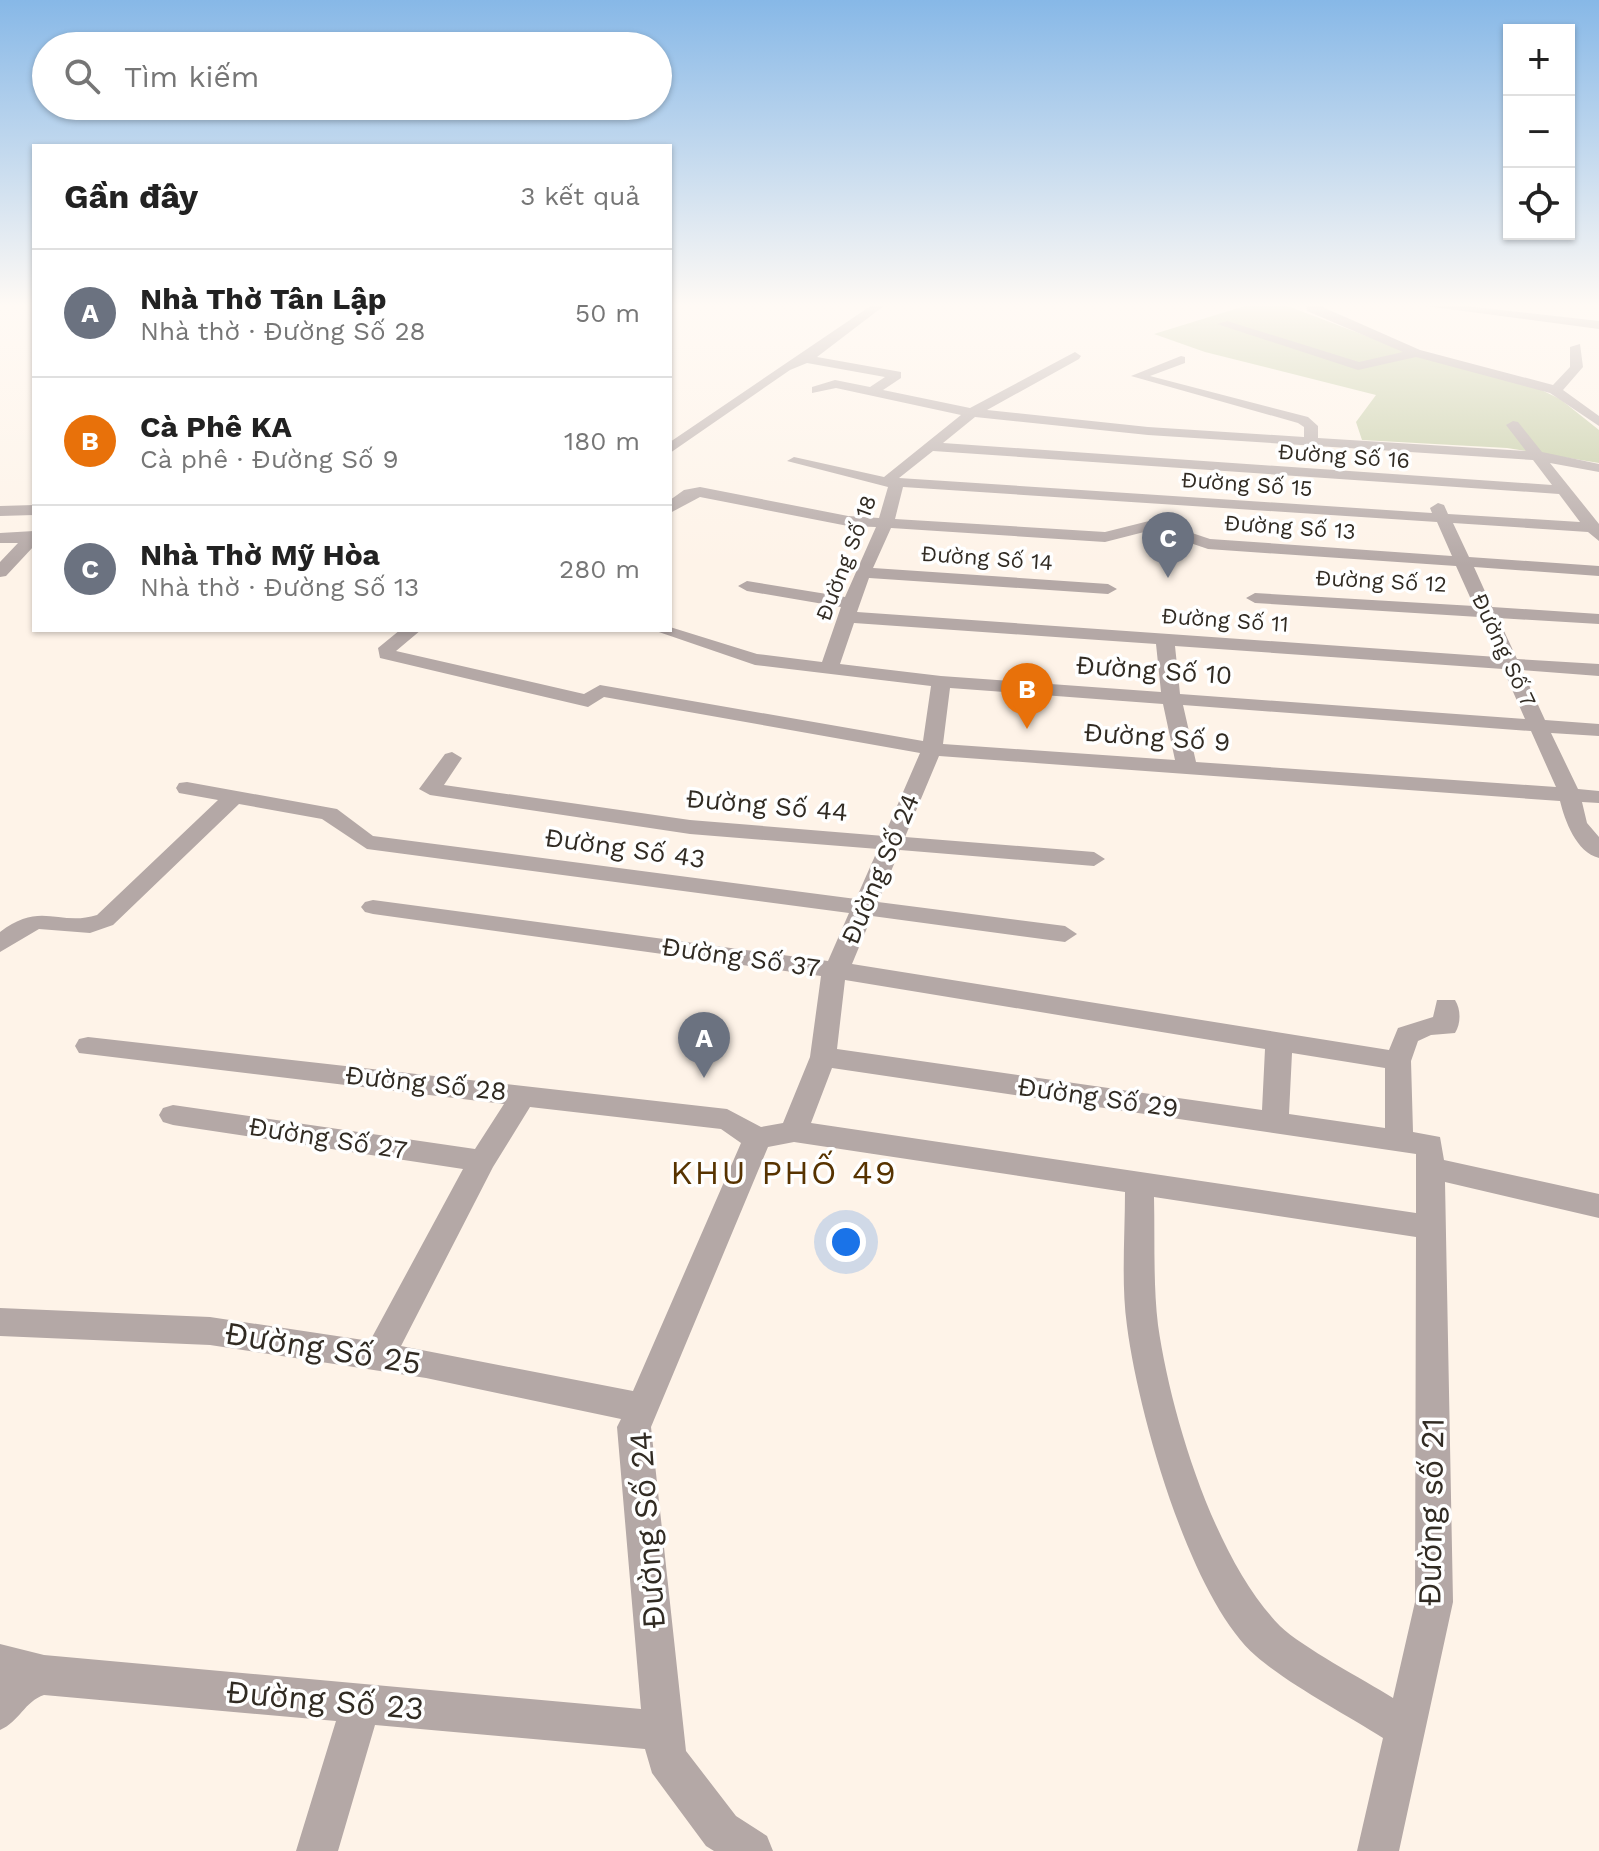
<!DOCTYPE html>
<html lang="vi">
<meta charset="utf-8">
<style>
body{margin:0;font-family:"Work Sans",sans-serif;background:#f6f6f6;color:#222}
.controls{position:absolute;right:24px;top:24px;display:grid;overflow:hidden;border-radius:0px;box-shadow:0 2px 6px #0004}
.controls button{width:72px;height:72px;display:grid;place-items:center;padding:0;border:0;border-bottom:2px solid #e0e0e0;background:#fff;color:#222;font:40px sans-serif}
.you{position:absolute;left:846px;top:1242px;width:28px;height:28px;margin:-20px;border:6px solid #fff;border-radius:50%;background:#1a73e8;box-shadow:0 0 0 12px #1a73e833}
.badge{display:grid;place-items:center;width:52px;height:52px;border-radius:50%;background:#b45309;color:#fff;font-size:26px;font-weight:700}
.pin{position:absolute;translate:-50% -66px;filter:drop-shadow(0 2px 4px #0008)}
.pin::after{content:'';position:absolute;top:42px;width:28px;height:24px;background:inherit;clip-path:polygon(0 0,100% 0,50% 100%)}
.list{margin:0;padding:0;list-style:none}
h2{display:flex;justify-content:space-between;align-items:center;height:104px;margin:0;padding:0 32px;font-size:34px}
h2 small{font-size:26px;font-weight:400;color:#767676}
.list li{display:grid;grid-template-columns:52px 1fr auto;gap:24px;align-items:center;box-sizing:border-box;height:128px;padding:0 32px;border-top:2px solid #e0e0e0}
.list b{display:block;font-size:30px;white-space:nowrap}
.list p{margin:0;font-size:26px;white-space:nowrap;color:#767676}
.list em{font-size:26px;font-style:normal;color:#767676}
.icon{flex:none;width:44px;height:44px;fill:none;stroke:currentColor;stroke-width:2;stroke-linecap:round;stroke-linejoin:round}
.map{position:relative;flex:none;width:1599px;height:1851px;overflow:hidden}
.search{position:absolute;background:#fff;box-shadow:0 2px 6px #0004;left:32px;top:32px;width:640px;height:88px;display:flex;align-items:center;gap:20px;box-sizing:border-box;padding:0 28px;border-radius:44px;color:#767676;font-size:30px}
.panel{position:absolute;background:#fff;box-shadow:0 2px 6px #0004;left:32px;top:144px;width:640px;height:488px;border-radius:0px}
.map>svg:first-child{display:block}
.green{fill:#c1caa1}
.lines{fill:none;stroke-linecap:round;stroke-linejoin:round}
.minor{fill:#b4a8a6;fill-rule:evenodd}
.labels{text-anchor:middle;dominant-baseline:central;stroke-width:7;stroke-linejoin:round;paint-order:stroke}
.far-street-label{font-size:22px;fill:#312b23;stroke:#fff}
.street-label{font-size:26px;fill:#312b23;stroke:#fff}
.near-street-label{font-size:32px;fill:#312b23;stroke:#fff}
.near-neighbourhood-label{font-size:34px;letter-spacing:2px;fill:#573300;stroke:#fff}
</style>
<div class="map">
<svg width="1599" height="1851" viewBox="0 0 1599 1851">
<rect width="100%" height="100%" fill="#fef3e8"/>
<path class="green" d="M1248 305H1285L1424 358 1533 386 1560 399 1599 430V463L1507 448 1362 440 1356 422 1376 395 1205 352 1154 334Z"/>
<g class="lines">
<path class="minor" d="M872 305H885L817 357 901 372V378L883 390 970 408 1075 352 1081 356 1079 359 987 410 1148 427 1304 437V427L1298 423 1131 376 1181 356 1185 357V363L1150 376 1308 417 1318 426V438L1526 451 1506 425 1513 421 1518 422 1542 452 1599 464V472L1550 463 1599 524V541L1588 532 1453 523 1469 557 1599 566V576L1474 567 1492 607 1599 614V624L1498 618 1517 659 1599 664V676L1522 670 1545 720 1599 724V736L1551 733 1578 789 1599 791V803L1582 802 1587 823 1599 837V858C1576 852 1565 821 1560 801L939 756 905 837 1094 852 1105 859 1094 866 900 850 878 902 1065 926 1077 934 1065 942 872 916 852 964 1389 1050 1398 1028 1433 1017 1437 1000H1455C1461 1009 1461 1024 1455 1033L1431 1035 1418 1041 1411 1061 1413 1132 1440 1137 1444 1160 1599 1194V1218L1445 1182 1453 1602 1399 1851H1357L1383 1738C1345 1714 1288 1684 1256 1656 1190 1599 1138 1412 1127 1326 1121 1283 1125 1236 1125 1192L794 1142 768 1147 651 1427 686 1751 736 1816 767 1836 773 1851H714L706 1846 652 1773 645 1749 375 1725 338 1851H296L336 1721 44 1695C25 1701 19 1722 0 1730V1644L44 1655 641 1709 617 1427 621 1419 426 1378 210 1345 0 1336V1308L210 1317 370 1341 463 1169 173 1125 163 1122 159 1115 163 1108 173 1105 475 1149 504 1104 79 1053 75 1046 79 1039 88 1037 727 1109 761 1127 783 1123 810 1057 821 976 373 914 365 912 361 907 365 902 373 900 828 961 849 913 367 849 322 819 239 804 113 925 90 933 39 929 0 952V932C41 900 59 927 97 915L218 800 179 793 176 788 179 783 187 782 337 809 373 836 856 899 878 849 690 834 430 795 419 789 445 754 452 752 462 758 444 785 690 820 884 836 920 753 604 697 588 707 380 658 378 648 400 630H421L396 651 584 694 600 685 923 741 931 686 755 665 653 630H670V627L757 654 822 662 841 607 747 591 738 586 747 581 845 597 876 527 848 526 700 497 670 513V500L684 490 700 487 848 516 879 518 888 487 787 461 794 457 884 477 961 415 836 388 812 393V387L835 380 870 387 885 377 807 363 790 370 670 453V442ZM975 417 1148 435 1533 460 1552 485 943 443ZM933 451 1559 494 1580 522 1448 514 1444 505 1438 503 1430 508 1432 513 899 478ZM903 487 1437 522 1452 556 1210 539 1153 520 1105 532 895 519ZM891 528 1105 542 1152 530 1208 549 1456 566 1474 606 1255 593 1246 598 1255 603 1479 617 1497 657 857 612 869 578 1108 594 1117 589 1108 584 873 568ZM854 623 1156 644 1161 692 941 676 840 664ZM1175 646 1503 669 1525 719 1180 694ZM950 688 1163 704 1175 760 943 744ZM1183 705 1531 731 1556 787 1196 762ZM845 980 1265 1049 1262 1110 837 1049ZM1292 1053 1385 1068V1128L1289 1114ZM832 1068 1416 1154V1213L811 1123ZM530 1107 721 1129 741 1143 633 1391 401 1346 493 1167ZM1154 1197 1416 1237 1415 1602 1393 1698C1363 1679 1303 1648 1280 1626 1215 1560 1171 1416 1158 1325 1153 1283 1155 1239 1154 1197Z
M1306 305H1318L1420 350 1553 385 1570 367V347L1580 344 1583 367 1563 390 1599 416V426L1550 393 1416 357 1358 370 1217 324 1227 321 1359 362 1403 352 1307 311Z
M1418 305H1457L1599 321V329Z
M34 505V515L0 516V506Z
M34 531V546L6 576 0 577V562L18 543H0V533Z"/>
</g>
<linearGradient id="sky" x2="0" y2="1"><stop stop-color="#87b8e7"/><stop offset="0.54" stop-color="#fffaf5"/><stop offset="1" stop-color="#fffaf5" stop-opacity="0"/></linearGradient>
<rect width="1599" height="565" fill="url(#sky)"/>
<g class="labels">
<g class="far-street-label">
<text transform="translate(1344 456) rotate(4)">Đường Số 16</text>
<text transform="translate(1247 484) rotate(4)">Đường Số 15</text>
<text transform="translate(1290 527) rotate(4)">Đường Số 13</text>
<text transform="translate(846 558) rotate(-69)">Đường Số 18</text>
<text transform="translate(987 558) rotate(4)">Đường Số 14</text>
<text transform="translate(1381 581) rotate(3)">Đường Số 12</text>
<text transform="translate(1225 620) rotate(4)">Đường Số 11</text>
<text transform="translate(1504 650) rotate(65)">Đường Số 7</text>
</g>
<g class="street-label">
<text transform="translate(1154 670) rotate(4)">Đường Số 10</text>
<text transform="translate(1157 737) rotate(4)">Đường Số 9</text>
<text transform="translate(767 805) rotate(5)">Đường Số 44</text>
<text transform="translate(625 848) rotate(8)">Đường Số 43</text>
<text transform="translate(880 869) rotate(-67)">Đường Số 24</text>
<text transform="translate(741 957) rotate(8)">Đường Số 37</text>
<text transform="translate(426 1083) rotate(6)">Đường Số 28</text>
<text transform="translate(1098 1097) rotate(8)">Đường Số 29</text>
<text transform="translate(328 1138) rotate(9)">Đường Số 27</text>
</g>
<g class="near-street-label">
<text transform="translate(323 1348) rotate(9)">Đường Số 25</text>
<text transform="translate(1431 1512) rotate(-89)">Đường số 21</text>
<text transform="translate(647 1530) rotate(-94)">Đường Số 24</text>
<text transform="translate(325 1700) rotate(5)">Đường Số 23</text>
</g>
<g class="near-neighbourhood-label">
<text x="784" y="1172">KHU PHỐ 49</text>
</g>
</g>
</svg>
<div class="controls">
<button>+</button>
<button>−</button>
<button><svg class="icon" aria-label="locate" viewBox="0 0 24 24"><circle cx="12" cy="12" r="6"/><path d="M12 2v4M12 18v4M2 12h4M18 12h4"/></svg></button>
</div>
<div class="you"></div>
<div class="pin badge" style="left:704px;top:1078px;background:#6b7280">A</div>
<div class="pin badge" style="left:1027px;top:729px;background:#e8710a">B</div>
<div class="pin badge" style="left:1168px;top:578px;background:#6b7280">C</div>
<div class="search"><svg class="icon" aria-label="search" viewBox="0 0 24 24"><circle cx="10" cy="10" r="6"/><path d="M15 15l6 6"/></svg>Tìm kiếm</div>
<section class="panel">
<h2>Gần đây<small>3 kết quả</small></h2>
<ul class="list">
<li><span class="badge" style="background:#6b7280">A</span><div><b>Nhà Thờ Tân Lập</b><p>Nhà thờ · Đường Số 28</p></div><em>50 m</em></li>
<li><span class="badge" style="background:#e8710a">B</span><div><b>Cà Phê KA</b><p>Cà phê · Đường Số 9</p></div><em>180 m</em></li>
<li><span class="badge" style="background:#6b7280">C</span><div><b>Nhà Thờ Mỹ Hòa</b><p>Nhà thờ · Đường Số 13</p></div><em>280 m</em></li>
</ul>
</section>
</div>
